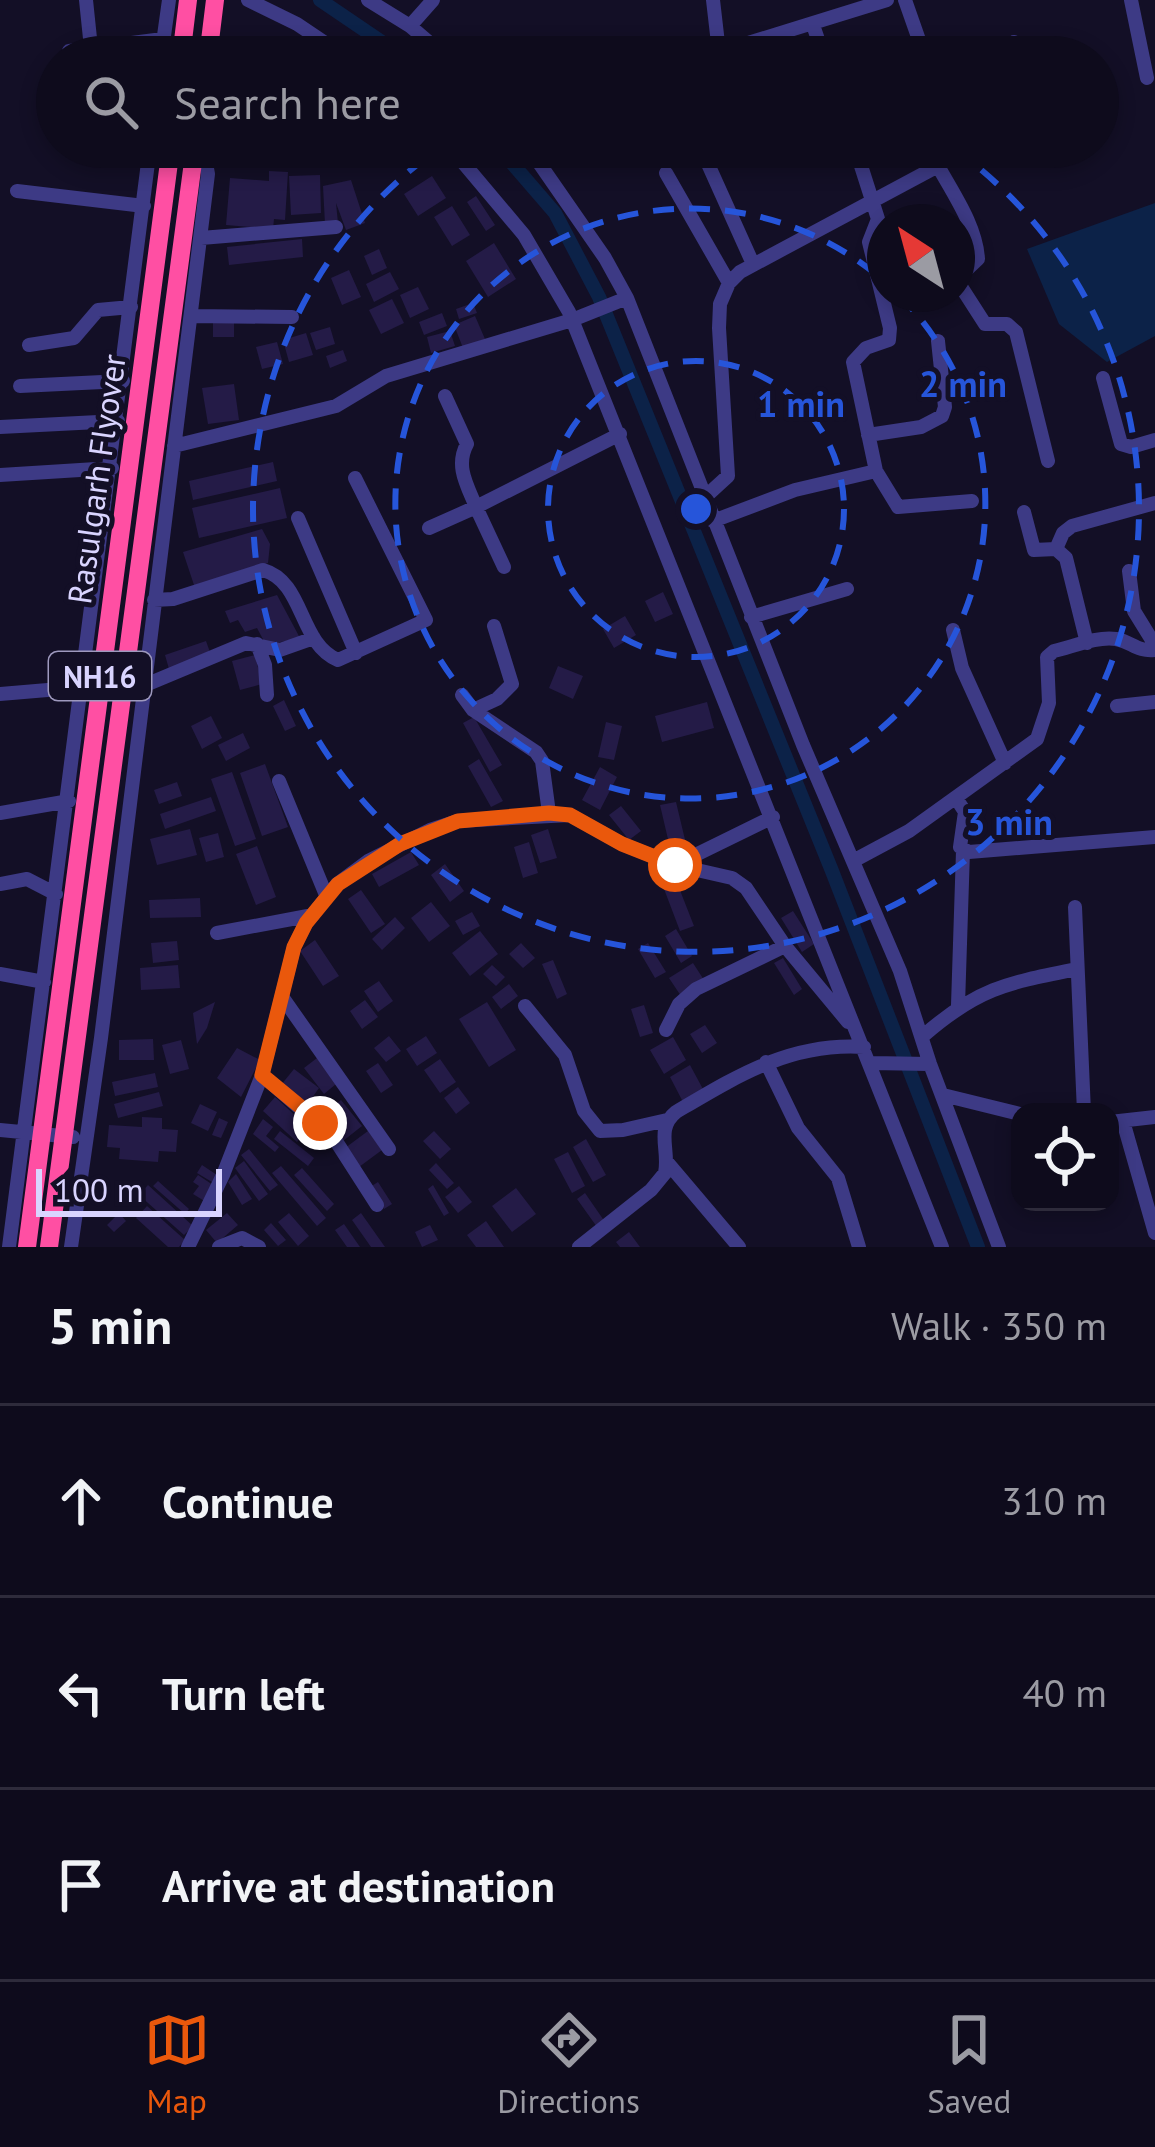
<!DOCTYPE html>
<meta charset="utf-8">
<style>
body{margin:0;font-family:"PT Sans",sans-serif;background:#171425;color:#f1f3f6}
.controls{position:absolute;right:36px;bottom:36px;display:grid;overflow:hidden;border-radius:24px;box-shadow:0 6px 18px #0003}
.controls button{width:108px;height:108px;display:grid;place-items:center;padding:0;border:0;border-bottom:3px solid #2e2b3b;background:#0e0b1c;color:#f1f3f6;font:60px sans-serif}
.compass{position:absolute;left:867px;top:204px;width:108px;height:108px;border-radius:50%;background:#0e0b1c;box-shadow:0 6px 18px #0003;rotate:324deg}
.scale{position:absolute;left:36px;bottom:30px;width:186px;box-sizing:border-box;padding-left:12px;border:6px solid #d9d4ff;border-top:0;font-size:33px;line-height:42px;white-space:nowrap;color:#d9d4ff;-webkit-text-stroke:9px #130f26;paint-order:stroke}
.stop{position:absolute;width:36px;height:36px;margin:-27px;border:9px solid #ea580c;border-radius:50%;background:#fff}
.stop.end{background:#ea580c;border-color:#fff;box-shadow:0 3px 12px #0008}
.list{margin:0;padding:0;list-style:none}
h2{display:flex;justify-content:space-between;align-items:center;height:156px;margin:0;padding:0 48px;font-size:51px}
h2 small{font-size:39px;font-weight:400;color:#9b9ba3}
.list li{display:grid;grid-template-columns:78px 1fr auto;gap:36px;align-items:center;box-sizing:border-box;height:192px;padding:0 48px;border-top:3px solid #2e2b3b}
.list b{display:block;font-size:45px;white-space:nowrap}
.list em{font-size:39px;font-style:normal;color:#9b9ba3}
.icon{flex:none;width:66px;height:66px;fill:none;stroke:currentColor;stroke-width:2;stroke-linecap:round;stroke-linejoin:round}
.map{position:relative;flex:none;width:1155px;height:1247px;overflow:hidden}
.search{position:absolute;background:#0e0b1c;box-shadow:0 6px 18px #0003;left:36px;right:36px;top:36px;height:132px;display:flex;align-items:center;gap:30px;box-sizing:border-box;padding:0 42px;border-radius:66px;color:#9b9ba3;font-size:45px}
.sheet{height:732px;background:#0e0b1c}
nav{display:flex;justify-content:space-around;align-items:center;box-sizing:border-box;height:168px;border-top:3px solid #2e2b3b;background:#0e0b1c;font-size:33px;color:#9b9ba3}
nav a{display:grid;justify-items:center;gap:6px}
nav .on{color:#ea580c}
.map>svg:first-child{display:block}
.water{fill:#0c2248}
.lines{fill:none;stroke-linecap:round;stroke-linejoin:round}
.canal{stroke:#0c2248;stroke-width:14}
.building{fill:#241b47}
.minor{stroke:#3d3a85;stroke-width:14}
.highway{stroke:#ff4fa3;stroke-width:18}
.route{stroke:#ea580c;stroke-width:15}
.ring{fill:none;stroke:#2655da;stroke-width:6;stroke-dasharray:21 15}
.labels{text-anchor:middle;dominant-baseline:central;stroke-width:10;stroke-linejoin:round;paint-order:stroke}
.shield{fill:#130f26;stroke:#9e99be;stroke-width:3}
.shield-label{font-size:30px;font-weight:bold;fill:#d9d4ff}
.street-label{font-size:33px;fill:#d9d4ff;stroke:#130f26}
.centre{fill:#2655da;stroke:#130f26;stroke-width:6}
.ring-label{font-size:36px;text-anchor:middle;font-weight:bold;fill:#2655da;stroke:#130f26;stroke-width:10;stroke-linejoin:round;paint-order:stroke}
</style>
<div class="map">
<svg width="1155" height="1247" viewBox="0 0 1155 1247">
<rect width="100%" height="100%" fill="#130f26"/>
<path class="water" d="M1155 203V336L1107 362 1059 324 1027 249Z"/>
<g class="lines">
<path class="canal" d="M320 0 404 57
M498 147 555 213 599 297 832 871 978 1247"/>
</g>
<path class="building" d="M331 147H358L359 153 334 159Z
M269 171 288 172 285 220 274 219 273 229 226 225 230 178 269 181Z
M320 175 321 213 291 215 289 176Z
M432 176 446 198 418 216 404 194Z
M351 180 365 223 346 230 336 203 338 223 325 224 323 186Z
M476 196 495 225 486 231 467 202Z
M452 206 470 235 452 246 434 217Z
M302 239 303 257 229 265 227 247Z
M494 243 516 279 488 297 466 261Z
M379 249 387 268 372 275 364 256Z
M349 270 361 297 342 305 331 278Z
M390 272 399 289 374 302 366 284Z
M418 287 429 309 410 318 400 295Z
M392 299 404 323 381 334 369 310Z
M473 303 477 313 459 319 456 309Z
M442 313 447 326 424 335 419 322Z
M475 316 485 339 463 348 454 325Z
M213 320H234V337H213Z
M330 327 335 344 316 350 310 333Z
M450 331 455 346 431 353 427 337Z
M306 333 313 355 289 362 283 340Z
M277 342 283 364 262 369 256 347Z
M343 350 347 361 330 368 326 356Z
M234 384 239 420 208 424 202 388Z
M273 462 277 481 193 500 189 481Z
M280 488 287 518 199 538 192 508Z
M262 529 270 544 268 563 195 588 183 552Z
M663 592 673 614 655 622 645 601Z
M277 595 300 638 266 645 257 628 245 632 238 620 230 623 225 611Z
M625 616 636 635 614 648 603 629Z
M206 641 211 655 169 669 165 655Z
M255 655 262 684 240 690 232 661Z
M558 666 583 676 573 699 549 688Z
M284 700 296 726 285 731 273 706Z
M707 702 714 728 662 742 655 716Z
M211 716 222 738 202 749 191 726Z
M474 717 502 765 490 772 463 723Z
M606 722 622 726 614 760 598 757Z
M243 733 250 748 226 761 218 745Z
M479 759 503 801 491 807 468 766Z
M265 764 288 827 262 836 240 773Z
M600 767 617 777 600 810 582 800Z
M232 772 256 839 235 846 211 779Z
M177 782 182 796 159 804 154 790Z
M211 797 216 811 165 829 160 814Z
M676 802 687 848 671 852 660 805Z
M621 806 641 831 629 840 609 815Z
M190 829 197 855 157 865 150 839Z
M548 829 557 858 540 863 531 835Z
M218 833 224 857 206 862 199 838Z
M529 842 538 873 523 878 514 847Z
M257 846 276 897 256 905 236 854Z
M411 852 419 865 379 887 372 874Z
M445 864 464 891 450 902 431 875Z
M674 875 694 926 680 931 661 881Z
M361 890 385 924 371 933 348 899Z
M200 898 201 917 150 918 149 900Z
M431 902 450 926 429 942 411 918Z
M793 911 814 944 802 952 781 918Z
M472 912 480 926 463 935 455 921Z
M395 917 405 928 382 950 372 939Z
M676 929 692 956 681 963 665 936Z
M480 931 498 954 470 976 452 953Z
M315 940 339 976 323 986 300 951Z
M177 941 179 960 153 963 151 943Z
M521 943 535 958 523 968 509 954Z
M648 943 666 972 655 978 638 949Z
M783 958 802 989 794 995 774 963Z
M553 960 567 994 557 999 542 964Z
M693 963 704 980 681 996 669 978Z
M178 965 180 988 141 990 140 968Z
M492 965 505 977 496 986 483 974Z
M379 981 393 1001 378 1012 364 991Z
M509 984 518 996 501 1009 492 997Z
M365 1000 378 1017 362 1029 350 1011Z
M215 1002 207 1028 197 1044 193 1013Z
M487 1002 516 1050 489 1067 459 1019Z
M644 1005 653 1033 640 1037 631 1009Z
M705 1025 717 1043 702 1053 690 1034Z
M389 1036 401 1051 386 1062 374 1048Z
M426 1036 437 1053 417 1066 406 1049Z
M673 1037 686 1060 664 1074 650 1050Z
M153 1039 154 1060H119V1040Z
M181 1040 189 1069 170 1074 162 1045Z
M237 1048 260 1060 241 1097 217 1078Z
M317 1058 336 1084 324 1094 304 1068Z
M440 1059 456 1082 440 1093 424 1070Z
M378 1063 393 1085 381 1093 366 1071Z
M690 1065 704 1091 683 1102 670 1077Z
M294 1069 319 1088 307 1105 281 1085Z
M155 1073 158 1087 115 1096 112 1082Z
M458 1087 470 1103 456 1114 444 1098Z
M159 1092 163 1106 118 1118 114 1104Z
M275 1097 309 1128 297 1142 263 1111Z
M341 1100 362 1126 343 1141 323 1115Z
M200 1104 217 1112 208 1131 191 1123Z
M142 1117 162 1118V1129L178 1130 176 1152 159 1151 158 1162 119 1159 120 1148 107 1147 109 1125 142 1127Z
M219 1118 228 1122 221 1138 212 1135Z
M263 1119 273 1127 266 1136 279 1147 275 1152 253 1134Z
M280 1131 314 1158 308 1166 274 1139Z
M368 1131 382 1150 359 1167 345 1148Z
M434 1131 451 1149 440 1159 423 1141Z
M586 1139 606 1175 593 1182 573 1147Z
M249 1149 278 1185 270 1191 241 1155Z
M568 1152 585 1186 572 1193 554 1159Z
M244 1161 268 1194 259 1201 235 1168Z
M436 1163 454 1183 447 1189 429 1170Z
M202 1165 217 1175 212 1182 197 1173Z
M281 1166 326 1218 317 1226 272 1173Z
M302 1168 334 1204 327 1211 294 1175Z
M236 1174 252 1199 242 1205 228 1182Z
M198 1175 213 1185 206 1202 193 1194 199 1186 193 1182Z
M158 1181 189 1209 185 1214 153 1186Z
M378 1182 392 1204 384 1209 370 1187Z
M148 1185 193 1226 184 1235 139 1195Z
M433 1185 449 1213 444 1216 428 1189Z
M459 1186 472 1202 458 1213 445 1197Z
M516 1188 536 1214 512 1232 492 1206Z
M585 1193 605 1222 597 1227 577 1199Z
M147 1206 185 1240 179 1247H168L136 1218Z
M119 1213 126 1221 114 1232 107 1225Z
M227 1213 238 1225 217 1243 206 1230Z
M289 1213 309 1236 298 1246 278 1222Z
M361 1213 385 1247H371L352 1220Z
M486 1221 504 1247H476L467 1235Z
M271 1223 286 1240 278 1246 264 1230Z
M344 1224 360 1247H347L335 1230Z
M430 1225 438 1240 422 1247 415 1232Z
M629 1232 640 1247H620L616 1242Z"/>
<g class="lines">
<path class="minor" d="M86 0 91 48
M248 0 297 24 346 57
M368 0 410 26 446 57
M713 0 719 52
M905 0 925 57
M1131 0 1147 78
M813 25 824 57
M410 26 433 0
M1014 42 1019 57
M69 51 163 39
M161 57 169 0
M703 57 887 0
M450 147 524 235 569 312 942 1247
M528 147 605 258 627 298 803 745 900 971 930 1064 999 1247
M855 147 878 219 869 242 890 328 889 340 866 348 853 362 876 471
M949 157 974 147
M708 164 753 264
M938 166C954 195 976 226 978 259L960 276 958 282 985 324H1007L1016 332 1048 461
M666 173 729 283
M17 191 144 206
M201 238 336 227
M191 316 292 317
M29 345 74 338 98 310 131 307
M1103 378 1121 444 1131 447 1155 440
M20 386 123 381
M445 396 467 444C455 466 467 485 476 507L620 434
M0 427 118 421
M868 435 921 427 942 416 945 407 938 341
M174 446 336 406 386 376 572 320 627 298
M0 475 112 468
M704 498 728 476 719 328 720 304 729 283 740 272 938 166 949 157 952 147
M1024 512 1034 550 1056 549 1066 558 1087 643
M298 518 356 653
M713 521 795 490 876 471 898 507 972 501
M429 528 476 507 504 567
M1056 549 1063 533 1072 526 1155 503
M1129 571 1134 611 1155 645
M154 600 173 599 263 570C305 582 298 643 338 660L426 620 355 478
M751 617 847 589
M953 630 962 668 1005 763
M257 644 265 665 267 695
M143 686 246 643 280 650 314 638
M0 694 83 687
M462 695 473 710 536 752 542 761 549 813
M1117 706 1155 702
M473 710 497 699 512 684 494 626
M279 781 326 895
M956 798 965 812 960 847 969 852 1155 837
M0 813 69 801
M853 861 909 831 1037 739 1049 703 1047 657 1054 651C1072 647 1097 636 1116 639 1132 642 1137 652 1155 650
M675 865 773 817
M0 884 27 879 56 894
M1075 907 1084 1112
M217 933 313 915
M0 974 44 982
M283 998 389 1149
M958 1005 963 851
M525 1006 565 1055 584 1111 600 1131 623 1130 667 1120
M666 1030 679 1004 696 989 785 946
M923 1036C978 988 1007 983 1077 969
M766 1062 798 1128 838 1178 859 1247
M871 1063 930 1064
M262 1075 334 1138 377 1205
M943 1095 1020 1114
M1123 1121 1155 1233
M1110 1122 1155 1117
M0 1130 73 1137
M667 1162 739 1247
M9 1247 150 147
M71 1247 101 1038 208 174 206 163 195 152
M188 1247 223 1175 262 1075 294 947 306 923 337 884 368 861 430 830 458 821 570 815 622 844 675 865 732 878 746 888 785 946 848 1022
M219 1247 242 1238 259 1247
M579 1247 651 1190 665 1173C670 1150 655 1129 676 1112 737 1076 791 1042 864 1047"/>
<path class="highway" d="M181 57 188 0
M208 57 215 0
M27 1247 171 147
M49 1247 195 147"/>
</g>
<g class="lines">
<path class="route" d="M320 1123 262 1075 294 947 306 923 338 884 400 844 458 821 549 813 570 815 622 844 675 865"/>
</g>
<g class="ring">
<circle cx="696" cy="509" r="148"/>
<path d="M899 295A295 295 0 1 1 884 281"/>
<path d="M953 148A443 443 0 1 1 439 148"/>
</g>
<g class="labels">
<rect class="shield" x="49" y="652" width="102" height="48" rx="9"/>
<g class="shield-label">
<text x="100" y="676">NH16</text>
</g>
<g class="street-label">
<text transform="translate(96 479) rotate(-82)">Rasulgarh Flyover</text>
</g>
</g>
<circle cx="696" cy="509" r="18" class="centre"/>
<g class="ring-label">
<text x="963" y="397">2 min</text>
<text x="801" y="417">1 min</text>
<text x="1009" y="835">3 min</text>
</g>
</svg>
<div class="controls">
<button><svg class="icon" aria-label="locate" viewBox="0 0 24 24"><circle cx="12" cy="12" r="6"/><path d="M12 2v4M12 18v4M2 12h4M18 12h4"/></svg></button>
</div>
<svg class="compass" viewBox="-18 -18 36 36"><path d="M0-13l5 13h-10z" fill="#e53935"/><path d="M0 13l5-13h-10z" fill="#9b9ba3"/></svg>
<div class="scale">100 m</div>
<div class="stop" style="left:675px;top:865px"></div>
<div class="stop end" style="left:320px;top:1123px"></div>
<div class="search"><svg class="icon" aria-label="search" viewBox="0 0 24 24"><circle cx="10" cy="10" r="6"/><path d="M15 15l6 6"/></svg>Search here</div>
</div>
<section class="sheet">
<h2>5 min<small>Walk · 350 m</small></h2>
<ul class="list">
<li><svg class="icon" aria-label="ahead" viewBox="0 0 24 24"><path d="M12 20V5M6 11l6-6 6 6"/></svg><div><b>Continue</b></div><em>310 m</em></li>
<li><svg class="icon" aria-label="left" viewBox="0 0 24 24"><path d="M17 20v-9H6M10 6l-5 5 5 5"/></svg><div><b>Turn left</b></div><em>40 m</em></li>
<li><svg class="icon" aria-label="arrive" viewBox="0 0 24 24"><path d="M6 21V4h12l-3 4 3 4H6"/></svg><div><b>Arrive at destination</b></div></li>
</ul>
</section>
<nav>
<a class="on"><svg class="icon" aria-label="map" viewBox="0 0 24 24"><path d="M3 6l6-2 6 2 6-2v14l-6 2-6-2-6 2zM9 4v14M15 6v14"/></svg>Map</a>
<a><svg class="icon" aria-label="directions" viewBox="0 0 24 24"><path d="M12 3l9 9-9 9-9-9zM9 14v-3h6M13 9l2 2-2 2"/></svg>Directions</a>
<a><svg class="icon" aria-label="saved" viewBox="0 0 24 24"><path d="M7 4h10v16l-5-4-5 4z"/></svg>Saved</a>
</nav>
